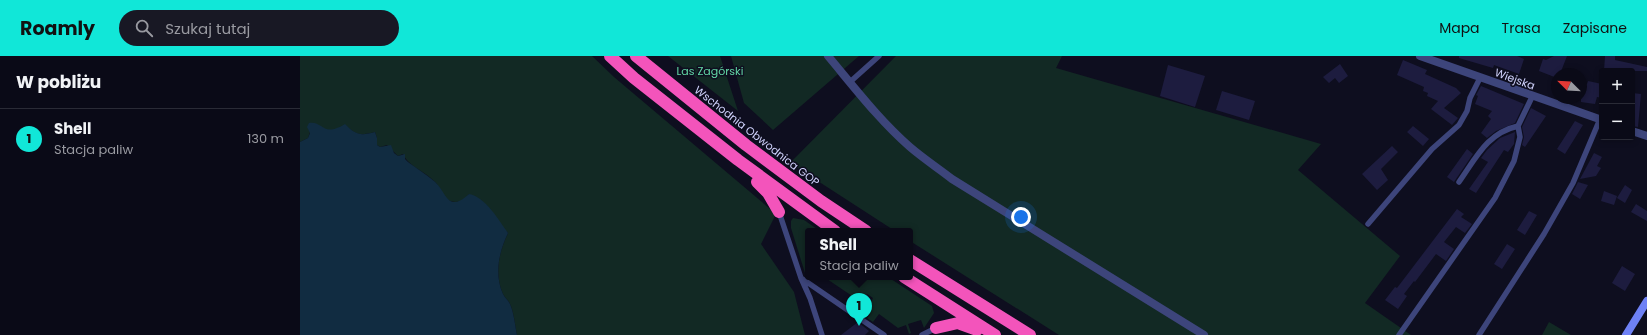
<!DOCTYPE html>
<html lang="pl">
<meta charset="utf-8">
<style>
body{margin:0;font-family:Poppins,sans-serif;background:#181824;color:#f1f3f6}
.controls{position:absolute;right:12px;top:12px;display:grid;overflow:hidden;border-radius:4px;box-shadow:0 2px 6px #0003}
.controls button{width:36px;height:36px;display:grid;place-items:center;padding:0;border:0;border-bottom:1px solid #2a2b36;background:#0a0a17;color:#f1f3f6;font:20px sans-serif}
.compass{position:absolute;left:1251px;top:12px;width:36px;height:36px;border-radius:50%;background:#0a0a17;box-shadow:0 2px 6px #0003;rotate:294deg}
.you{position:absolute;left:721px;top:161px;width:14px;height:14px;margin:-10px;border:3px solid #fff;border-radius:50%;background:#1a73e8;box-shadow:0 0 0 6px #1a73e833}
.badge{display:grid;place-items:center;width:26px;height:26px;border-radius:50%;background:#11e7d8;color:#111;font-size:13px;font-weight:700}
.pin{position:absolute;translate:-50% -33px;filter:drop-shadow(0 1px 2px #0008)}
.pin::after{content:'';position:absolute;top:21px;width:14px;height:12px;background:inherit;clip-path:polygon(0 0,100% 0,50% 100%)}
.popup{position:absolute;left:505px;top:172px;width:108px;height:52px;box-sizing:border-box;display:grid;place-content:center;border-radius:4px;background:#0a0a17;filter:drop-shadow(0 1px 3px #0005);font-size:13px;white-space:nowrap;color:#999aa1}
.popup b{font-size:15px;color:#f1f3f6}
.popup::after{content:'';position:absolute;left:50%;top:100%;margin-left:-8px;border:8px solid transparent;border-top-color:#0a0a17}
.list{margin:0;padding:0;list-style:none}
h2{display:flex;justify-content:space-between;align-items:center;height:52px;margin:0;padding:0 16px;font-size:17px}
h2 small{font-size:13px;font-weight:400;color:#999aa1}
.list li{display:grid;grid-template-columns:26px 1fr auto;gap:12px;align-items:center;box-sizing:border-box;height:60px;padding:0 16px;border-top:1px solid #2a2b36}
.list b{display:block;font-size:15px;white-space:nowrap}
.list p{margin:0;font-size:13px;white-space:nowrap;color:#999aa1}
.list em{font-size:13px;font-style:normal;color:#999aa1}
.icon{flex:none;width:22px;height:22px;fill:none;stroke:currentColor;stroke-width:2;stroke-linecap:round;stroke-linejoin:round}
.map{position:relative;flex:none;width:1347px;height:279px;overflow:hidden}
header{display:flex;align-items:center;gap:24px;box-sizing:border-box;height:56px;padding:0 20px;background:#11e7d8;color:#111}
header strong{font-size:19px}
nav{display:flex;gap:22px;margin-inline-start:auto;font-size:14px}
.search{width:280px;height:36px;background:#181824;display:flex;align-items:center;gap:10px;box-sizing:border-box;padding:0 14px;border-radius:22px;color:#999aa1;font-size:15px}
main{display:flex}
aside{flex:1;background:#0a0a17}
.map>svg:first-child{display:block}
.green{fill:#122924}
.water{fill:#112c41}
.building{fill:#1d1c3f}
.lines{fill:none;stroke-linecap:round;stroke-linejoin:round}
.lane{stroke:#3d457b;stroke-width:5.5}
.street{stroke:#3d457b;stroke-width:8}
.secondary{stroke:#6e81f5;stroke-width:8}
.highway{stroke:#f354bb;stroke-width:12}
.labels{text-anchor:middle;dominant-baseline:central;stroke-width:3;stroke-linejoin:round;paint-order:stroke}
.park-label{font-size:11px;fill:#62d6a5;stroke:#0e0e1f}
.street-label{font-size:11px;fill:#d0d2fc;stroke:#0e0e1f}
</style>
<header>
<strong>Roamly</strong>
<div class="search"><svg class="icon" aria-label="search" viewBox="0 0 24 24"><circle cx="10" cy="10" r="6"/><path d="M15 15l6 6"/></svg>Szukaj tutaj</div>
<nav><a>Mapa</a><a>Trasa</a><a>Zapisane</a></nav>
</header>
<main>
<aside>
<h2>W pobliżu<small></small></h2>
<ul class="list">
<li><span class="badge">1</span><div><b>Shell</b><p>Stacja paliw</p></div><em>130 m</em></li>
</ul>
</aside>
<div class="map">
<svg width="1347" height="279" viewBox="0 0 1347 279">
<rect width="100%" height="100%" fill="#0e0e1f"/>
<path class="green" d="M0 0H292L314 21 476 158 461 188 494 236 505 279H217C215 269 214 257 210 248 208 244 205 242 203 238 194 218 199 196 208 177L169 138C166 142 162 146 156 146 143 146 143 134 135 126 125 115 109 111 103 98L98 100 87 89 80 91 77 89V82L75 76C60 80 56 79 45 69L36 74 10 76 8 82 0 86Z
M368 0H420L438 55Z
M431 0H559L473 74 444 47Z
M596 0H762L756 12 1021 88 998 114 1100 200 1065 247 1111 279H759L610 185V175H595L490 107Z
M493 162 504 164 520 175H508V221L505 217 491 172V165Z
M524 221H588L632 250 634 257 624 272 621 264 608 268 611 277 609 278 606 269 598 272 579 258 573 266 567 262 570 259 568 257 566 261 562 258 569 245 571 246 573 242 567 238 564 242 567 244 564 248Z
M1249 266 1271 279H1242Z"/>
<path class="water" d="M9 67C24 65 22 82 45 68 56 79 60 80 75 76L77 82V89L80 91 91 89 94 97 98 100 105 98V103L108 106C116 112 126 118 134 125 147 136 147 158 169 138 186 141 199 165 208 177 199 196 194 218 203 238 205 242 208 244 210 248 214 257 215 269 217 279H0V86L8 82 10 77 7 71Z"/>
<path class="building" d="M1159 0H1217L1224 3 1219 18 1194 9 1193 12 1159 2Z
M1254 0H1267L1260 18H1257V22L1239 15 1243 3 1246 4Z
M1305 0H1315V4L1347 11V15H1304Z
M1103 4 1127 14 1125 18 1156 32 1161 37 1144 52 1158 62 1152 69 1131 53 1138 45 1127 40 1128 37 1123 35 1124 31 1097 19Z
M1040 8 1048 20 1039 27 1035 22 1029 27 1023 21Z
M868 9 905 20 895 51 860 40Z
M1288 25 1302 28V42L1297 41 1295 48 1281 46V27L1287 28Z
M1181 30 1224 48 1215 67 1196 75 1187 82 1181 77 1191 63 1188 60 1192 55 1175 48 1178 40 1176 39Z
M922 35 955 45 949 64 916 54Z
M1332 37 1341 38 1338 71 1332 70Z
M1231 52 1246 60 1225 91 1222 89 1224 81 1222 71Z
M1275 65 1283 69 1265 98 1257 93Z
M1113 70 1129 83 1123 90 1107 76Z
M1215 76 1214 88 1208 96 1204 94 1176 137 1169 133 1188 106 1181 102 1187 94 1200 82Z
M1092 90 1098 96 1081 113 1088 124 1077 134 1062 118Z
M1167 93 1173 98 1154 126 1147 121Z
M1294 97 1302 101 1297 110 1301 112 1296 120 1280 123Z
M1278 126 1288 129 1280 143 1272 138Z
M1325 129 1332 134 1325 147 1317 142Z
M1304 135 1317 140 1314 149 1301 145Z
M1336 148 1347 155V165L1331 156Z
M1157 153 1164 158 1161 161 1172 168 1165 177 1156 171 1144 186 1154 193 1146 205 1136 198 1115 226 1114 225 1104 238 1107 240 1098 253 1085 244 1095 231 1097 232Z
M1229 155 1237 159 1225 179 1217 174Z
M1207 188 1215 193 1202 213 1194 208Z
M1322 210 1335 218 1325 235 1312 227Z
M558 266 569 275 565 279H541Z"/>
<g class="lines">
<path class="lane" d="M550 26 579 0
M1159 126C1176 102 1187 77 1218 70
M479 156 501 222 584 279
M1068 168 1132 93 1159 69 1167 55 1170 42 1180 22
M501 222 510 242 522 279
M622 279 636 272
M1099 279 1195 142 1214 105 1220 81 1218 70 1232 41
M1179 279 1244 178 1273 127 1300 63"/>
<path class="street" d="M528 0C554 31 580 65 610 91 624 103 638 112 652 123L904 279
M1120 0 1302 64
M1332 75 1347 80"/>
<path class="secondary" d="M1326 279 1347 245"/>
<path class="highway" d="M310 0 334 22 438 104 535 175
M336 0 446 89 521 145 566 175
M457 126 468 137 479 156
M610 204 730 279
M604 221 695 279
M636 272 658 267 677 274"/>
</g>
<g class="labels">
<g class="park-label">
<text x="410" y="15">Las Zagórski</text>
</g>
<g class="street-label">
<text transform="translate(1215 23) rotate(20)">Wiejska</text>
<text transform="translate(457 80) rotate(38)">Wschodnia Obwodnica GOP</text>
</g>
</g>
</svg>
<div class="controls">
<button>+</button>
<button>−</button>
</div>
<svg class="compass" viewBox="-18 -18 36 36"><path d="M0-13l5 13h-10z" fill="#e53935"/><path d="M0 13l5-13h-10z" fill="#999aa1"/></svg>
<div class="you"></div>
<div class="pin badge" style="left:559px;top:270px">1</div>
<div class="popup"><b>Shell</b>Stacja paliw</div>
</div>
</main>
